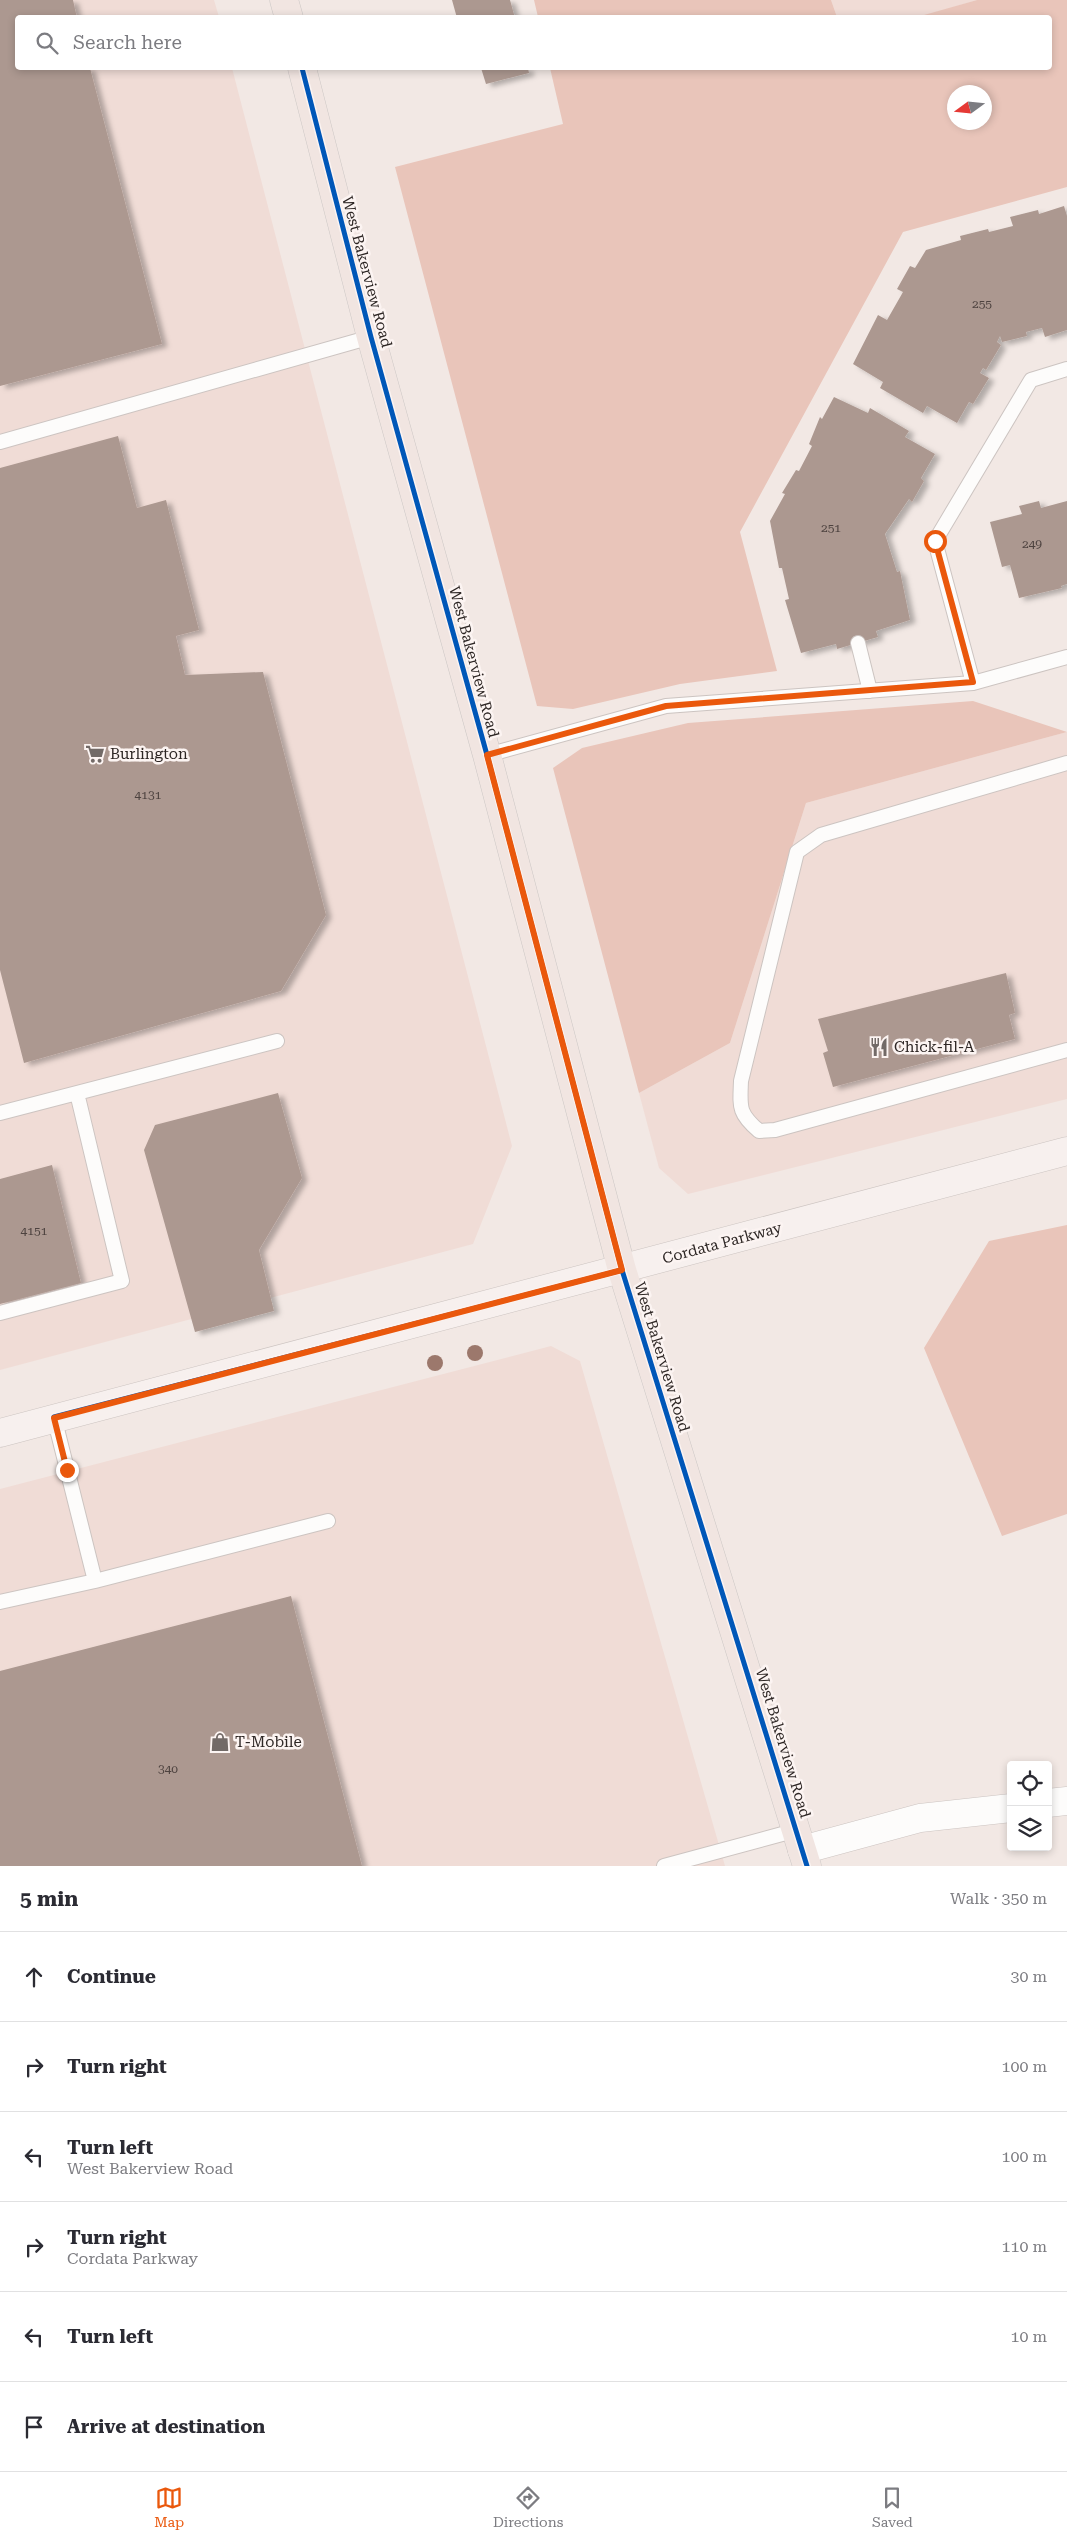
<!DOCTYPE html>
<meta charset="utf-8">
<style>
body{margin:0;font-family:"Roboto Serif",serif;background:#f7f7f7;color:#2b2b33}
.controls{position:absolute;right:15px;bottom:15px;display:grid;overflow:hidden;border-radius:5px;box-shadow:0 2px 8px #0003}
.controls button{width:45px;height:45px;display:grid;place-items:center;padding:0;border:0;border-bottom:1px solid #e1e1e2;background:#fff;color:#2b2b33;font:25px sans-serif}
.compass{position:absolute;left:947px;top:85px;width:45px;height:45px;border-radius:50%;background:#fff;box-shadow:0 2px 8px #0003;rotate:255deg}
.stop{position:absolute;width:15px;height:15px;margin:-11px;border:4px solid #ea580c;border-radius:50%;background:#fff}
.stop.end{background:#ea580c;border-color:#fff;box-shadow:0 1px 5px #0008}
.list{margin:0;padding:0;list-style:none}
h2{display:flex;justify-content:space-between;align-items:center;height:65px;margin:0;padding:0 20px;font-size:21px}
h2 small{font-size:16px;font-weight:400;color:#7c7c81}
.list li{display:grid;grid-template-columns:32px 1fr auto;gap:15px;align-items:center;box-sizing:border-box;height:90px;padding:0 20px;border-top:1px solid #e1e1e2}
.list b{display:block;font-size:19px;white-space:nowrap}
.list p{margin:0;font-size:16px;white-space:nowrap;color:#7c7c81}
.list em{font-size:16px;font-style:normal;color:#7c7c81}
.icon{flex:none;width:28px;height:28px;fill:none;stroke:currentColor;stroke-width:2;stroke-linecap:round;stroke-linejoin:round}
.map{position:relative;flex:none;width:1067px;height:1866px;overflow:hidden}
.search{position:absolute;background:#fff;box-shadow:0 2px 8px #0003;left:15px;right:15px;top:15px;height:55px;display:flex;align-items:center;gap:12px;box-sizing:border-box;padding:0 18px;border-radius:5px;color:#7c7c81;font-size:19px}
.sheet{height:605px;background:#fff}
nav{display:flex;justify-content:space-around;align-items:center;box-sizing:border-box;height:70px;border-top:1px solid #e1e1e2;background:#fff;font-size:14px;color:#7c7c81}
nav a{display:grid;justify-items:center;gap:2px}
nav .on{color:#ea580c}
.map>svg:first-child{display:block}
.built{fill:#f0dcd6}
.green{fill:#e9c5ba;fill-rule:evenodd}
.building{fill:#ac9890;filter:url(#shadow)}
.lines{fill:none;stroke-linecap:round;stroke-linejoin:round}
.lane-casing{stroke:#ccc4c1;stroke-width:16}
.street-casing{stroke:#ccc4c1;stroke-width:29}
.secondary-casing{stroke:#ccc4c1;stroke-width:29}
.primary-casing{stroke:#ccc7c5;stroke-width:29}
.lane{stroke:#fdfcfb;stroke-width:14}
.street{stroke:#fdfcfb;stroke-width:28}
.secondary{stroke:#f7f0ee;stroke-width:28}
.primary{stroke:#f1e5e1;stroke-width:28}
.cycleway-casing{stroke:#fcf4f2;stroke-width:8}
.cycleway{stroke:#0057b8;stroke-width:5}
.tree{fill:#9c786c}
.route{stroke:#ea580c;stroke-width:6}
.labels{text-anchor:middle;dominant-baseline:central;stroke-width:5;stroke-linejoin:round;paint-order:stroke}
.number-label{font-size:12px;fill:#4d423f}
.street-label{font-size:15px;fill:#2d2624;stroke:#fcf4f2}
.poi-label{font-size:15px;fill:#2d2624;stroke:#fcf4f2;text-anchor:start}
</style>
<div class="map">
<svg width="1067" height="1866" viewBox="0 0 1067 1866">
<defs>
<filter id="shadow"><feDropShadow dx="5.5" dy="3" stdDeviation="2.5" flood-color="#0004"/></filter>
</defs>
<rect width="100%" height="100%" fill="#f2e8e4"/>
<path class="built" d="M0 0H214L219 17 18 18V68H232L512 1146 473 1244 0 1370Z
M831 0H977L917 18 837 17Z
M1067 732V1099L688 1194 659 1168 639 1093 730 1043 806 803Z
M551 1346 580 1361 725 1866H0V1489Z"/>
<path class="green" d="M534 0H831L837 17H538Z
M977 0H1067V187L903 232 740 532 777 671 680 684 573 709 537 706 395 167 563 124 550 68H1050V18L917 17ZM984 92V122H954V92Z
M973 701 1067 732 806 803 730 1043 639 1093 553 768 582 748 688 723Z
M1067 1225V1514L1002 1536 924 1348 989 1241Z"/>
<path class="building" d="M0 0H73L77 18H18V68H90L162 344 0 386Z
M452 0H510L515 18H457Z
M481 68H528L529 73 486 84Z
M1064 206 1067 216V330L1045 337 1042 328 1026 332 1027 336 1002 342 1000 336 997 342 1001 345 986 370 983 368 980 373 989 378 973 404 969 402 957 423 927 406 923 413 880 388 883 382 853 364 878 315 887 320 903 292 897 289 910 266 915 268 926 250 961 240 960 236 988 229 989 232 1013 226 1010 217 1038 210 1039 214Z
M834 397 868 413 870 408 909 431 905 437 935 454 921 478 924 481 912 502 909 499 885 534 897 572 900 571 910 620 876 631 878 637 837 649 836 644 801 653 785 600 789 599 782 568H779L770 521 785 494 782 493 796 470 799 471 812 446 809 444 820 417 822 419Z
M118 436 137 508 166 500 199 630 176 636 185 675 263 672 326 915 281 991 24 1063 0 970V468Z
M1039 501 1041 508 1067 501V584L1061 586 1062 588 1019 598 1010 565 1002 567 990 522 1022 514 1019 506Z
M1006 973 1015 1013 1009 1015 1015 1039 833 1087 823 1053 828 1051 818 1019Z
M278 1093 302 1178 259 1250 274 1311 195 1332 144 1150 155 1125Z
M52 1165 81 1283 0 1304V1179Z
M291 1596 362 1866H0V1671Z"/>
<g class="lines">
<g class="lane-casing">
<path id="lane" d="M0 442 371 337
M858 643 870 691
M973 683 935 541 1031 380 1067 369
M487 755 666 706 973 683 1067 657
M1067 763 821 835 797 852 741 1081C740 1107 738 1113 759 1131L775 1130 1067 1050
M0 1113 277 1041
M0 1313 122 1281 77 1093
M54 1417 95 1581
M0 1602 95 1581 328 1521
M664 1866 797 1830"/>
</g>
<g class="street-casing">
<path id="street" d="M1048 1803 1067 1801
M802 1850 920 1818 1011 1808"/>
</g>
<g class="secondary-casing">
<path id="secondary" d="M0 1433 1067 1151"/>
</g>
<g class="primary-casing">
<path id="primary" d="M284 0 289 18
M302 68 371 337 487 755 622 1270 807 1866"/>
</g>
<use href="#lane" class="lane"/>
<use href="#street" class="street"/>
<use href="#secondary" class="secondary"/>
<use href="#primary" class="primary"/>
<g class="cycleway-casing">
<path id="cycleway" d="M302 68 371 337 487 755 622 1270 807 1866
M54 1417 622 1270"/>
</g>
<use href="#cycleway" class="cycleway"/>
</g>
<g class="tree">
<circle cx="475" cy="1353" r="8"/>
<circle cx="435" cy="1363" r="8"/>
</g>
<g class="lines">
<path class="route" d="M67 1470 54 1418 622 1270 487 755 666 706 973 682 935 541"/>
</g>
<defs>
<g id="supermarket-bare" transform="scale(1.5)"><path d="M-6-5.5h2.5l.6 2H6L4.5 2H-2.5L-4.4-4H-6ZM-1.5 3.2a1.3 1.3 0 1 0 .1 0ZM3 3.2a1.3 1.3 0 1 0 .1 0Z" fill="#726a67" stroke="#fcf4f2" stroke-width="2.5" paint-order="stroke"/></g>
<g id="restaurant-bare" transform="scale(1.5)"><path d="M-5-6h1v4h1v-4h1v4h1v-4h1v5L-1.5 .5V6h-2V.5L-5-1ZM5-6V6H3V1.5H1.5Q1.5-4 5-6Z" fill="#726a67" stroke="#fcf4f2" stroke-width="2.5" paint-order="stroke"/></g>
<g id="shop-bare" transform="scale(1.5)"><path d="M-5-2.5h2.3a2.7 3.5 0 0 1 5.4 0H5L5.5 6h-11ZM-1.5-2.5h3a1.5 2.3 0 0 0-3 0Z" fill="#726a67" stroke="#fcf4f2" stroke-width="2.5" paint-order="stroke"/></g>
</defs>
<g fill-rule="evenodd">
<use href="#supermarket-bare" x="95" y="754"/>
<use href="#restaurant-bare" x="879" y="1047"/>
<use href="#shop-bare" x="220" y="1742"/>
</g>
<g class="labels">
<g class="number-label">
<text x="982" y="304">255</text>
<text x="831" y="528">251</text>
<text x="1032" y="544">249</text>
<text x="148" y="795">4131</text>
<text x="34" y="1231">4151</text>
<text x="168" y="1769">340</text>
</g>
<g class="street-label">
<text transform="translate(367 272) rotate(75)">West Bakerview Road</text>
<text transform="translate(474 662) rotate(75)">West Bakerview Road</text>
<text transform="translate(722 1243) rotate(-15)">Cordata Parkway</text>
<text transform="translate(662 1357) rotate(73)">West Bakerview Road</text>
<text transform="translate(783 1743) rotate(73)">West Bakerview Road</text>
</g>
<g class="poi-label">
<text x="110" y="754">Burlington</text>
<text x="894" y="1047">Chick-fil-A</text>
<text x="235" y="1742">T-Mobile</text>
</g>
</g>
</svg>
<div class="controls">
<button><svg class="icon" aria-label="locate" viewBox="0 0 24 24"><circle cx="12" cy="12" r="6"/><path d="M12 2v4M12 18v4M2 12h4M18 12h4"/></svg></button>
<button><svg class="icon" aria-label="layers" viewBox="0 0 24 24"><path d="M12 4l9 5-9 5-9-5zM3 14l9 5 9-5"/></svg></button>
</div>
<svg class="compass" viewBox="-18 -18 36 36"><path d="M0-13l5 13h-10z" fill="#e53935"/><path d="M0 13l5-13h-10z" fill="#7c7c81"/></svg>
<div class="stop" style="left:935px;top:541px"></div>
<div class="stop end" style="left:67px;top:1470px"></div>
<div class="search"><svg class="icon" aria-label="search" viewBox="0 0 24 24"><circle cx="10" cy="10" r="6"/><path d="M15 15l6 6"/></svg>Search here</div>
</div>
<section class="sheet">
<h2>5 min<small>Walk · 350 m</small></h2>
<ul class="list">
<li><svg class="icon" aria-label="ahead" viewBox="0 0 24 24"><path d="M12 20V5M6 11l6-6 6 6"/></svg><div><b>Continue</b></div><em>30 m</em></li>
<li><svg class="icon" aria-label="right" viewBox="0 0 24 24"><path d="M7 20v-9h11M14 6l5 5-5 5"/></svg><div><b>Turn right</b></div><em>100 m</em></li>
<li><svg class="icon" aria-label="left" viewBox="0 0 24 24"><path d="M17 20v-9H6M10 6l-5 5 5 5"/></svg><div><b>Turn left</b><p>West Bakerview Road</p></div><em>100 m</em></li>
<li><svg class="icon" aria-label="right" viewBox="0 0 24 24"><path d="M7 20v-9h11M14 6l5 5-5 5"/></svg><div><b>Turn right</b><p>Cordata Parkway</p></div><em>110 m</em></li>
<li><svg class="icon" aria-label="left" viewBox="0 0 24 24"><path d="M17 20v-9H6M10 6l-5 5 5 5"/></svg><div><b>Turn left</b></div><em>10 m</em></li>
<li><svg class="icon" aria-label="arrive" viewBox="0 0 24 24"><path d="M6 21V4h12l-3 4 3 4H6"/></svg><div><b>Arrive at destination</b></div></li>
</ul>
</section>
<nav>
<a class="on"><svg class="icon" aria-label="map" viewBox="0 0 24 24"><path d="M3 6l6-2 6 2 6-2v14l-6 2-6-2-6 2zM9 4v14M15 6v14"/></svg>Map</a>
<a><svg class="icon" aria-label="directions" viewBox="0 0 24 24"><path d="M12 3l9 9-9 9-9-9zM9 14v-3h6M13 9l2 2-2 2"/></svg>Directions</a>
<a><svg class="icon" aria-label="saved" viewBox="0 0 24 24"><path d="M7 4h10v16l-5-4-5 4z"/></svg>Saved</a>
</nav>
